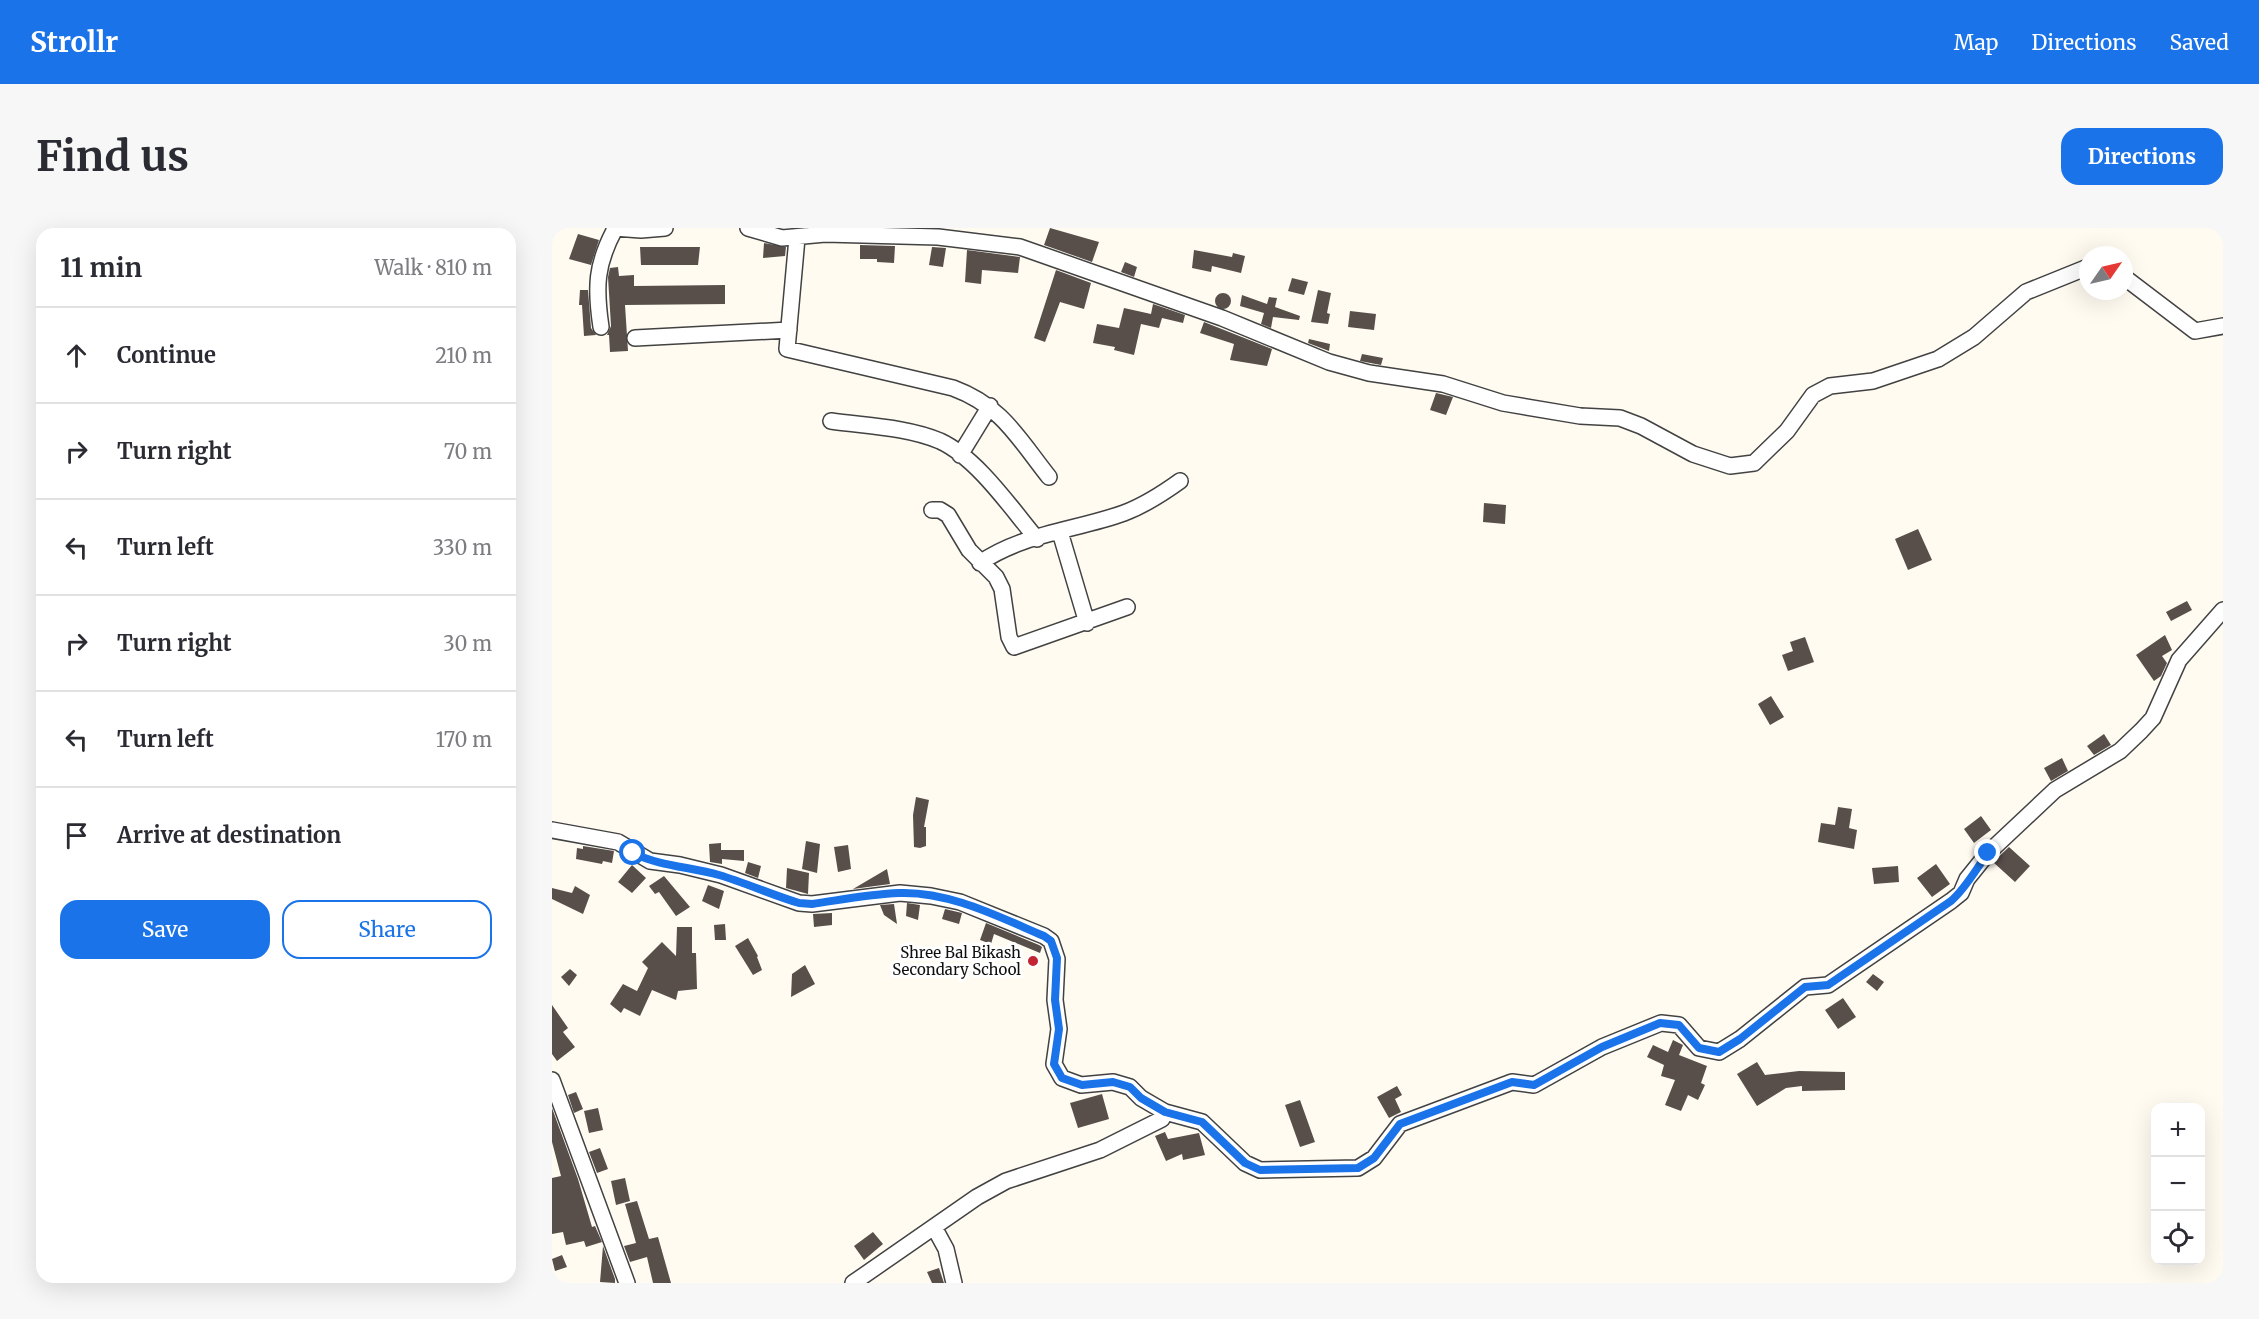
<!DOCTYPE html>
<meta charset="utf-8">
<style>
body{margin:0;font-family:Merriweather,serif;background:#f7f7f7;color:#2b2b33}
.controls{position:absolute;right:18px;bottom:18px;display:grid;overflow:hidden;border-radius:12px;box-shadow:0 6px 24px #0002}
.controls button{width:54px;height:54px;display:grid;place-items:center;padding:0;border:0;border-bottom:2px solid #e1e1e2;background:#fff;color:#2b2b33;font:30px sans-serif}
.compass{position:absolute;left:1527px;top:18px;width:54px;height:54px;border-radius:50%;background:#fff;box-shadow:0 6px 24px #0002;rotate:56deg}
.stop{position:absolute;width:18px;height:18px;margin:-14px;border:4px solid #1a73e8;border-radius:50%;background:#fff}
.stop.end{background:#1a73e8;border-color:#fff;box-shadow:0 2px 6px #0008}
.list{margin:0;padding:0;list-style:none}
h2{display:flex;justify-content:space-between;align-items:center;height:78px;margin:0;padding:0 24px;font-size:26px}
h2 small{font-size:20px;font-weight:400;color:#7c7c81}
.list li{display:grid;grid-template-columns:39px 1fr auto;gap:18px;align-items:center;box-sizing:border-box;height:96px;padding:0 24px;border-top:2px solid #e1e1e2}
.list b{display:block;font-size:22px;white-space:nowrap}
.list em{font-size:20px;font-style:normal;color:#7c7c81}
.actions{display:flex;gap:12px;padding:18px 24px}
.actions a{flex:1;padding:14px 0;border:2px solid #1a73e8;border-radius:18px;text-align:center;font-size:21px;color:#1a73e8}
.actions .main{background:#1a73e8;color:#fff}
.icon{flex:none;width:33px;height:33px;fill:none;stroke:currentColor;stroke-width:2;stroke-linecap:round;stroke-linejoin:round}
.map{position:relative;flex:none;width:1671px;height:1055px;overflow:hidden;border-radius:18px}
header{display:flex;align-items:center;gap:36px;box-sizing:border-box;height:84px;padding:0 30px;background:#1a73e8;color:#fff}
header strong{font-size:28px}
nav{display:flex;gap:33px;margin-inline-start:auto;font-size:21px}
.intro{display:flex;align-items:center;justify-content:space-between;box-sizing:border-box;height:144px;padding:0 36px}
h1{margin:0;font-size:42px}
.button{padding:15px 27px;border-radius:18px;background:#1a73e8;color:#fff;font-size:21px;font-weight:700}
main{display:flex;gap:36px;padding:0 36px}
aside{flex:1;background:#fff;border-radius:18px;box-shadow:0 6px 24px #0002}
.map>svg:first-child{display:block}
.building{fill:#584f4b}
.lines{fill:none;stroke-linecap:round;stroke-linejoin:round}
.minor-casing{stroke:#424242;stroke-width:18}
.minor{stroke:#fff;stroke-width:15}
.route{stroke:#1a73e8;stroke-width:8}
.poi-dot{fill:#c22434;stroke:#fff;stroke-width:2}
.labels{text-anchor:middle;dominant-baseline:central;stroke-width:6;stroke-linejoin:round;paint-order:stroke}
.poi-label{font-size:15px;fill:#0f0f0f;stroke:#fff;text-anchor:end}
</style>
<header>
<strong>Strollr</strong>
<nav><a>Map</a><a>Directions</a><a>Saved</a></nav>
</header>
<div class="intro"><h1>Find us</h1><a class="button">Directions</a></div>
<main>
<aside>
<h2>11 min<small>Walk · 810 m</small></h2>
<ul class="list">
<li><svg class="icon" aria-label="ahead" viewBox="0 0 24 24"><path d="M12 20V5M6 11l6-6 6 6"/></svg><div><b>Continue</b></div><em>210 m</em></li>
<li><svg class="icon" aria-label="right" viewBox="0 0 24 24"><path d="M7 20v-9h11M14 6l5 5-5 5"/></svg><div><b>Turn right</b></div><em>70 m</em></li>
<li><svg class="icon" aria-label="left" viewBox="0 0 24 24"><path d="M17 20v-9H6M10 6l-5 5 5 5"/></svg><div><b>Turn left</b></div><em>330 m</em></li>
<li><svg class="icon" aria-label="right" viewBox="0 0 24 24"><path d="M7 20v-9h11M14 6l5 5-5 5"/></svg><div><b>Turn right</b></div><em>30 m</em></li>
<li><svg class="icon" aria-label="left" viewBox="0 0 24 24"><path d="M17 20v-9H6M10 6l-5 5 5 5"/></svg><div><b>Turn left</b></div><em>170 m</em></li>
<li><svg class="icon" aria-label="arrive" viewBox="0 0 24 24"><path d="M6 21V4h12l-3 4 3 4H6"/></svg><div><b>Arrive at destination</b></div></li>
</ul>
<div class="actions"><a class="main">Save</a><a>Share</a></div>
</aside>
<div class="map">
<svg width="1671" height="1055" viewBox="0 0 1671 1055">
<rect width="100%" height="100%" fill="#fffbf1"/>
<path class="building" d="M498 0 547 14 540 34 492 17Z
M26 6 47 12 39 37 17 31Z
M212 15 234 19 233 28 211 30Z
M308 17 343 18 342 35 325 34V31H308Z
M88 19H148L146 37H89Z
M380 19 394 20 391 39 377 37Z
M415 22 468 29 466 45 430 42 429 56 413 54Z
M642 22 680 29 681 25 693 28 689 45 660 38 659 44 640 40Z
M573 34 585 39 582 49 569 44Z
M66 39 67 48 82 47V58L173 57V76L73 77 76 123 58 124 57 107H55L59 98 56 49 58 40Z
M504 42 539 55 532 81 508 74 493 114 482 110Z
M740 50 756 54 752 67 736 63Z
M28 62H36L39 100 44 107 32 108 30 77H27Z
M766 62 779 65 775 85 778 86 776 96 759 94Z
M663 73a8 8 0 1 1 16 0a8 8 0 1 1-16 0Z
M690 67 715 76 717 69 725 70 723 79 748 88 747 92 721 89 719 100 709 96 712 85 688 78Z
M601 76 633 87 631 95 610 90 607 100 589 96 582 127 562 122 563 119 541 115 545 96 567 100 572 80 599 86Z
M798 83 824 86 822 102 796 99Z
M652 94 720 121 715 138 678 132 682 116 648 105Z
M757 111 778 116 777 123 756 115Z
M810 126 831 130 829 137 808 133Z
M884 165 901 169 894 187 878 182Z
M932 275 954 277 953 296 931 294Z
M1366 301 1380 332 1356 342 1343 311Z
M1635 373 1640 382 1619 393 1614 384Z
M1613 407 1620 422 1610 428 1615 435 1609 448 1602 453 1584 427Z
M1253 409 1262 434 1236 443 1230 427 1241 423 1238 414Z
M1219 468 1232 489 1218 497 1206 476Z
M1552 506 1559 517 1542 527 1535 518Z
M1510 530 1516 543 1499 553 1492 540Z
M364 569 377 572 372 599H374V618L368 620 362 619 361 587Z
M1286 579 1300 581 1297 600 1305 602 1302 621 1266 614 1269 595 1283 597Z
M1429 588 1439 602 1422 615 1412 601Z
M254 613 268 616 265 645 250 641Z
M169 615V622H192V633L170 631V636L158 634 157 616Z
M296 617 299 641 286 644 282 619Z
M31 618 62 623 60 635 51 633 50 636 24 631 25 620 31 621Z
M1457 619 1478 638 1463 654 1441 634Z
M196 634 209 638 206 650 193 645Z
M1384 636 1398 656 1380 669 1365 650Z
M80 637 94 650 80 665 66 654Z
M1346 638 1347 654 1322 656 1320 640Z
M235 640 257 645 256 666 234 660Z
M335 641 338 656 301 661Z
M112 648 138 679 124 688 107 664 103 666 97 658Z
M156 657 172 663 167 681 150 673Z
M23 658 38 667 31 686 0 671V660L20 665Z
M355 675 368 677 366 692 354 688Z
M342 676 345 696 332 687 328 677Z
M393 681 410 685 407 696 390 691Z
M280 685V697L262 699 261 686Z
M434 695 487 717 490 719 488 725 442 706 439 716 428 712Z
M173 696 174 712H163L162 697Z
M125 699H140V725H144L145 761 126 763 124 772 100 762 88 788 72 780 69 785 58 776 71 756 85 763 96 740 90 734 110 714 124 728Z
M196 710 206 728 205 729 210 742 201 747 183 718Z
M253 737 263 756 239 769 240 746Z
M18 741 25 747 17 758 9 749Z
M1321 746 1332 754 1325 763 1314 754Z
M1291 770 1304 789 1286 801 1273 782Z
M0 777 16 800 11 804 23 819 5 833 0 826Z
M1121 812 1131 817 1127 827 1155 838 1149 855 1153 857 1146 872 1136 867 1129 883 1113 877 1123 852 1109 848 1112 837 1095 829 1101 817 1116 824Z
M1205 834 1213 847 1247 843 1293 844V862L1250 863V858L1234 860 1205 878 1185 846Z
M845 858 850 867 843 871 849 884 837 890 825 869Z
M24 864 31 881 22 885 16 867Z
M550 866 557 891 526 900 518 875Z
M748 872 763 914 748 919 733 877Z
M0 880 26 951 40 999 43 998 50 1014 34 1019 32 1013 14 1017 11 1004 0 1006V950L9 948 0 914Z
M46 880 51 902 37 905 32 883Z
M613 904 616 911 647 905 653 927 631 932 630 926 614 933 603 908Z
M48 920 56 941 45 945 37 924Z
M73 950 78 973 64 977 59 953Z
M85 973 97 1011 106 1009 119 1055H101L95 1029 78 1034 72 1018 84 1015 73 976Z
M321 1004 331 1016 312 1032 302 1018Z
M51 1018 63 1051V1055L48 1054Z
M10 1027 15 1039 3 1043 0 1031Z
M387 1040 392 1055H380L375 1044Z"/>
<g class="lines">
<g class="minor-casing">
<path id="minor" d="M62 0 89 2 113 0
M196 0 230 10 273 6
M264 0 273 6 386 9 468 19 670 90 777 134 817 145 891 156 951 175 1028 188 1068 190 1089 198 1141 226 1178 238 1202 235 1235 203 1261 167 1278 158 1321 153 1386 131 1422 109 1474 64 1536 39
M245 10 235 121 401 160C450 178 466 210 497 249
M1572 49 1643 103 1671 98
M49 99C43 59 44 36 63 1
M83 110 237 102
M279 193C314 198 355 199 388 213 425 230 459 280 485 311
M408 227 438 178
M380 282H388L396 287 417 322 444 349 450 361 457 409 462 419 575 379
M508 304 535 395
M428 335C469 306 525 302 572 285 593 277 610 266 628 253
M0 602 66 614 98 633 128 637 169 647 247 675 260 676 348 665 379 668 408 674 492 708 499 713 505 731 503 772 507 801 502 836 510 850 529 857 561 854 578 859 589 870 613 884 650 894 693 935 708 942 806 940 822 930 848 896 960 854 982 857 1050 819 1109 795 1127 797 1147 820 1167 824 1188 811 1253 759 1276 757 1399 673 1409 665 1415 651 1436 625 1503 562 1568 523 1589 503 1601 490 1627 432 1671 382
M0 852 75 1055
M382 999 394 1021 402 1055
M301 1055 425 969 454 953 548 922 610 891 613 884"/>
</g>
<use href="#minor" class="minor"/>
</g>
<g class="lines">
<path class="route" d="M81 625C107 638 139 639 167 647 194 655 220 667 247 675L260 676C288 672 318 666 347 665 397 663 447 689 492 708L499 713 505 730 503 772 507 801 502 836 510 850 530 857 561 854 578 859 589 870 613 884 650 894 693 935 708 942 806 940 822 930 848 896 960 854 982 857 1050 819 1108 795 1127 797 1147 820 1167 824 1188 811 1253 759 1276 757 1399 673C1414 660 1424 641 1436 625"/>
</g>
<circle class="poi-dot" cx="481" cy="733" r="6"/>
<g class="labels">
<g class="poi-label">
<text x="469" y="724">Shree Bal Bikash<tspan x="469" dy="17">Secondary School</tspan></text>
</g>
</g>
</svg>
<div class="controls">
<button>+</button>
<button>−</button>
<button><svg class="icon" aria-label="locate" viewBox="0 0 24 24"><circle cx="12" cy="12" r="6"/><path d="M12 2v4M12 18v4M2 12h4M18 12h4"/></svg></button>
</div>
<svg class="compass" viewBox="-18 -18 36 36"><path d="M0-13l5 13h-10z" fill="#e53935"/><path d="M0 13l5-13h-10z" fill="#7c7c81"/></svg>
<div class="stop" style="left:81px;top:625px"></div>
<div class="stop end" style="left:1436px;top:625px"></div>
</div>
</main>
